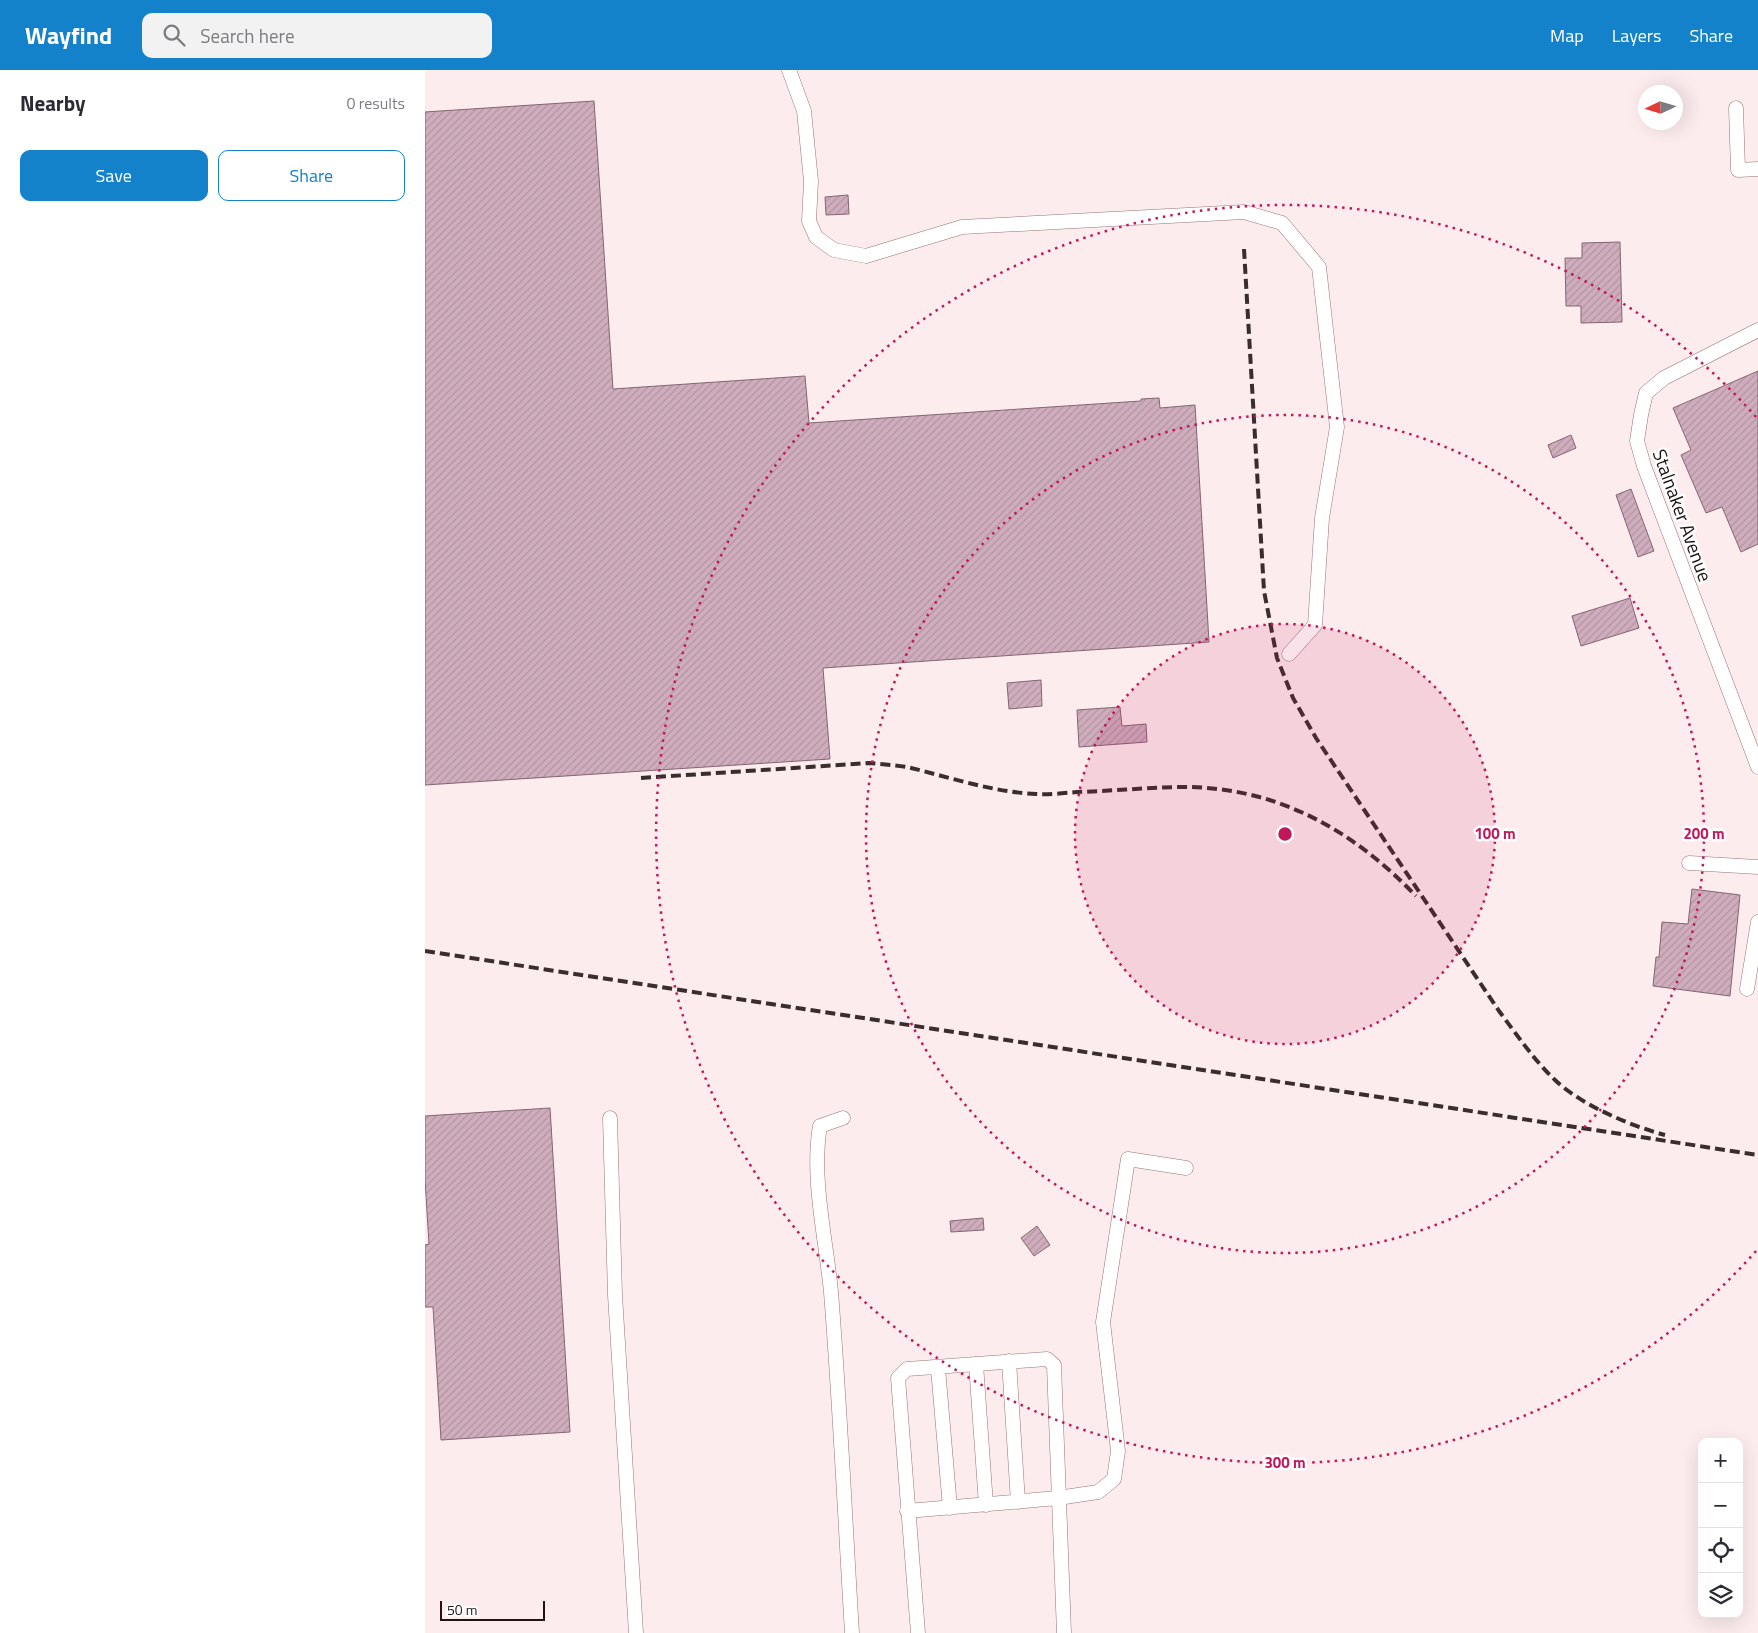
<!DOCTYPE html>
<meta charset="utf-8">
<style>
body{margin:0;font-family:"Titillium Web",sans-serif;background:#f2f2f3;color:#2b2b33}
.controls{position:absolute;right:15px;bottom:15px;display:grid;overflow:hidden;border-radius:10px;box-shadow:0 5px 20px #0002}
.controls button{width:45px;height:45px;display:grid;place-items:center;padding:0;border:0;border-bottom:1px solid #e1e1e2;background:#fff;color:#2b2b33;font:25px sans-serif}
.compass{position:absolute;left:1213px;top:15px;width:45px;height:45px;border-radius:50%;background:#fff;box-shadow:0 5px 20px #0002;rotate:266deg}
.scale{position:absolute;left:15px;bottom:12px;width:105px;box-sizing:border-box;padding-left:5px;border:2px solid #201314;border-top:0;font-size:14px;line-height:18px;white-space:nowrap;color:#201314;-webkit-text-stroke:4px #fefefe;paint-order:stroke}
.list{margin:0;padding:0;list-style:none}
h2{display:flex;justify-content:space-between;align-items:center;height:65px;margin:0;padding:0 20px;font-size:21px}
h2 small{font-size:16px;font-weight:400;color:#7c7c81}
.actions{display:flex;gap:10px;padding:15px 20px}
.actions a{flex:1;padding:11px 0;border:1px solid #1481cb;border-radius:10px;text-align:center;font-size:18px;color:#1481cb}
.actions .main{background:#1481cb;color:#fff}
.icon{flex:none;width:28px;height:28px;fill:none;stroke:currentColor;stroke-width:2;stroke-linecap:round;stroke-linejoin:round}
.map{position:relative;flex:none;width:1333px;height:1563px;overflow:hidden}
header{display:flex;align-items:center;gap:30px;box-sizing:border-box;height:70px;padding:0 25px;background:#1481cb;color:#fff}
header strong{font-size:24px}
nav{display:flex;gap:28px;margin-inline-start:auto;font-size:18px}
.search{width:350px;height:45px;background:#f2f2f3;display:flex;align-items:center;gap:12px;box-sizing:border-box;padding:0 18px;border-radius:10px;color:#7c7c81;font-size:19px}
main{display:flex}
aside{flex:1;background:#fff}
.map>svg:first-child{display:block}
.building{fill:url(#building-hatch);stroke:#836573}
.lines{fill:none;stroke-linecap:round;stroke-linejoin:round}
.minor-casing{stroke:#967476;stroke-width:15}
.minor{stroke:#fff;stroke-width:14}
.rail{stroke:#3a2d2e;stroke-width:4;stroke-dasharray:10 5;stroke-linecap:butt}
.ring{fill:none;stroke:#c2185b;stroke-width:2.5;stroke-dasharray:2.5 5}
.labels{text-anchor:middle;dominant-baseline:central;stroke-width:5;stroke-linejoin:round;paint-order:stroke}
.street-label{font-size:19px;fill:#201314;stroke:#fefefe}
.centre{fill:#c2185b;stroke:#fefefe;stroke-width:2.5}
.ring-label{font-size:15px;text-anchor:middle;font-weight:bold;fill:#c2185b;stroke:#fefefe;stroke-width:5;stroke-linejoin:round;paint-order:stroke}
</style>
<header>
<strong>Wayfind</strong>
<div class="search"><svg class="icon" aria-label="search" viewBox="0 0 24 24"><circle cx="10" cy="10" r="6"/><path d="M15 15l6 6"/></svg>Search here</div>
<nav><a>Map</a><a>Layers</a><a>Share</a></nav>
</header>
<main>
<aside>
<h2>Nearby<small>0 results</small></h2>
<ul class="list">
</ul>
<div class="actions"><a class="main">Save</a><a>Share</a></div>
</aside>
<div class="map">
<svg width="1333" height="1563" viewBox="0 0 1333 1563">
<defs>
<pattern id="building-hatch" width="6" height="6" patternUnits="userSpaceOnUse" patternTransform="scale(1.25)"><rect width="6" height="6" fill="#cfadbd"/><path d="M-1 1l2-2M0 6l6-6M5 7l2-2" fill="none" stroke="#b194a2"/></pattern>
</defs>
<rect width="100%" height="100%" fill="#fceced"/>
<path class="building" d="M169 31 188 319 380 306 384 353 716 331V329L734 328 735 338 770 335 784 572 398 598 405 689 0 715V42Z
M423 125 424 144 401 145 400 127Z
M1195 172 1197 252 1156 253V236H1141L1140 188H1157V173Z
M1333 301V474L1316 482 1297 437 1281 443 1256 385 1266 380 1248 338Z
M1146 365 1151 378 1128 388 1123 375Z
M1206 419 1229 481 1213 487 1191 425Z
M1205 528 1214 558 1156 576 1147 546Z
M616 610 617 636 584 639 582 613Z
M695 637 697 656 721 654 722 672 654 677 652 640Z
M1267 819 1315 825 1305 926 1228 916 1231 887H1234L1237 852 1263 854Z
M125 1038 145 1362 16 1370 8 1237H0V1175L4 1174 0 1109V1046Z
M558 1148 559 1160 526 1162 525 1151Z
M612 1156 625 1175 609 1186 596 1168Z"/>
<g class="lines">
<g class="minor-casing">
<path id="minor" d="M364 0 379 41 386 111 384 151 391 167 409 180 441 186 537 157 819 142 857 153 894 197 912 357 897 448 890 555 864 584
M1311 38 1313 100 1333 99
M1333 260 1239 308 1221 323 1216 345 1212 371 1219 396 1333 697
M1264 793 1333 797
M1322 919 1333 852
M185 1048 190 1225 211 1563
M418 1048 395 1056C386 1107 401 1169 406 1222 415 1335 420 1449 427 1563
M584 1291 593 1432
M551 1294 561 1435
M513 1298 525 1438
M482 1441 633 1428 673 1422 689 1409 693 1381 678 1252 703 1089 761 1098
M493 1563 473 1308 482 1299 622 1289 629 1295 639 1563"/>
</g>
<use href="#minor" class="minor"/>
<path class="rail" d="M819 179 839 521 852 588 868 628 891 668 1074 941C1092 965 1109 990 1130 1010 1156 1035 1206 1056 1240 1065
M216 708 444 693C456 694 469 695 482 697 524 707 567 722 611 724 624 725 639 723 652 722 685 721 718 718 751 717 847 715 925 757 991 826
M0 881 1333 1085"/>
</g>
<circle cx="860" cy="764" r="210" fill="#c2185b" fill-opacity=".12"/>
<g class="ring">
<circle cx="860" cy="764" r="210"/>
<circle cx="860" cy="764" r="419"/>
<path d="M1331 1181A629 629 0 1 1 1331 347"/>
</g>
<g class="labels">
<g class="street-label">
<text transform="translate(1258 445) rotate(70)">Stalnaker Avenue</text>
</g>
</g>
<circle cx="860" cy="764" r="8" class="centre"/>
<g class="ring-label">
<text x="1070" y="769">100 m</text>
<text x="1279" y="769">200 m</text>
<text x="860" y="1398">300 m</text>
</g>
</svg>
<div class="controls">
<button>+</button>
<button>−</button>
<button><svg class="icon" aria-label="locate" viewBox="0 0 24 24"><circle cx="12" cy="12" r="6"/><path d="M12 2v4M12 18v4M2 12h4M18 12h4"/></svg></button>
<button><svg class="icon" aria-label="layers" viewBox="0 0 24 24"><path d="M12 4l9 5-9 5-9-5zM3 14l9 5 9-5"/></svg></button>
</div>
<svg class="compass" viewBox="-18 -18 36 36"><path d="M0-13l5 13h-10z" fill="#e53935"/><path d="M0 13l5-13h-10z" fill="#7c7c81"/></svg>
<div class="scale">50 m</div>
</div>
</main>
